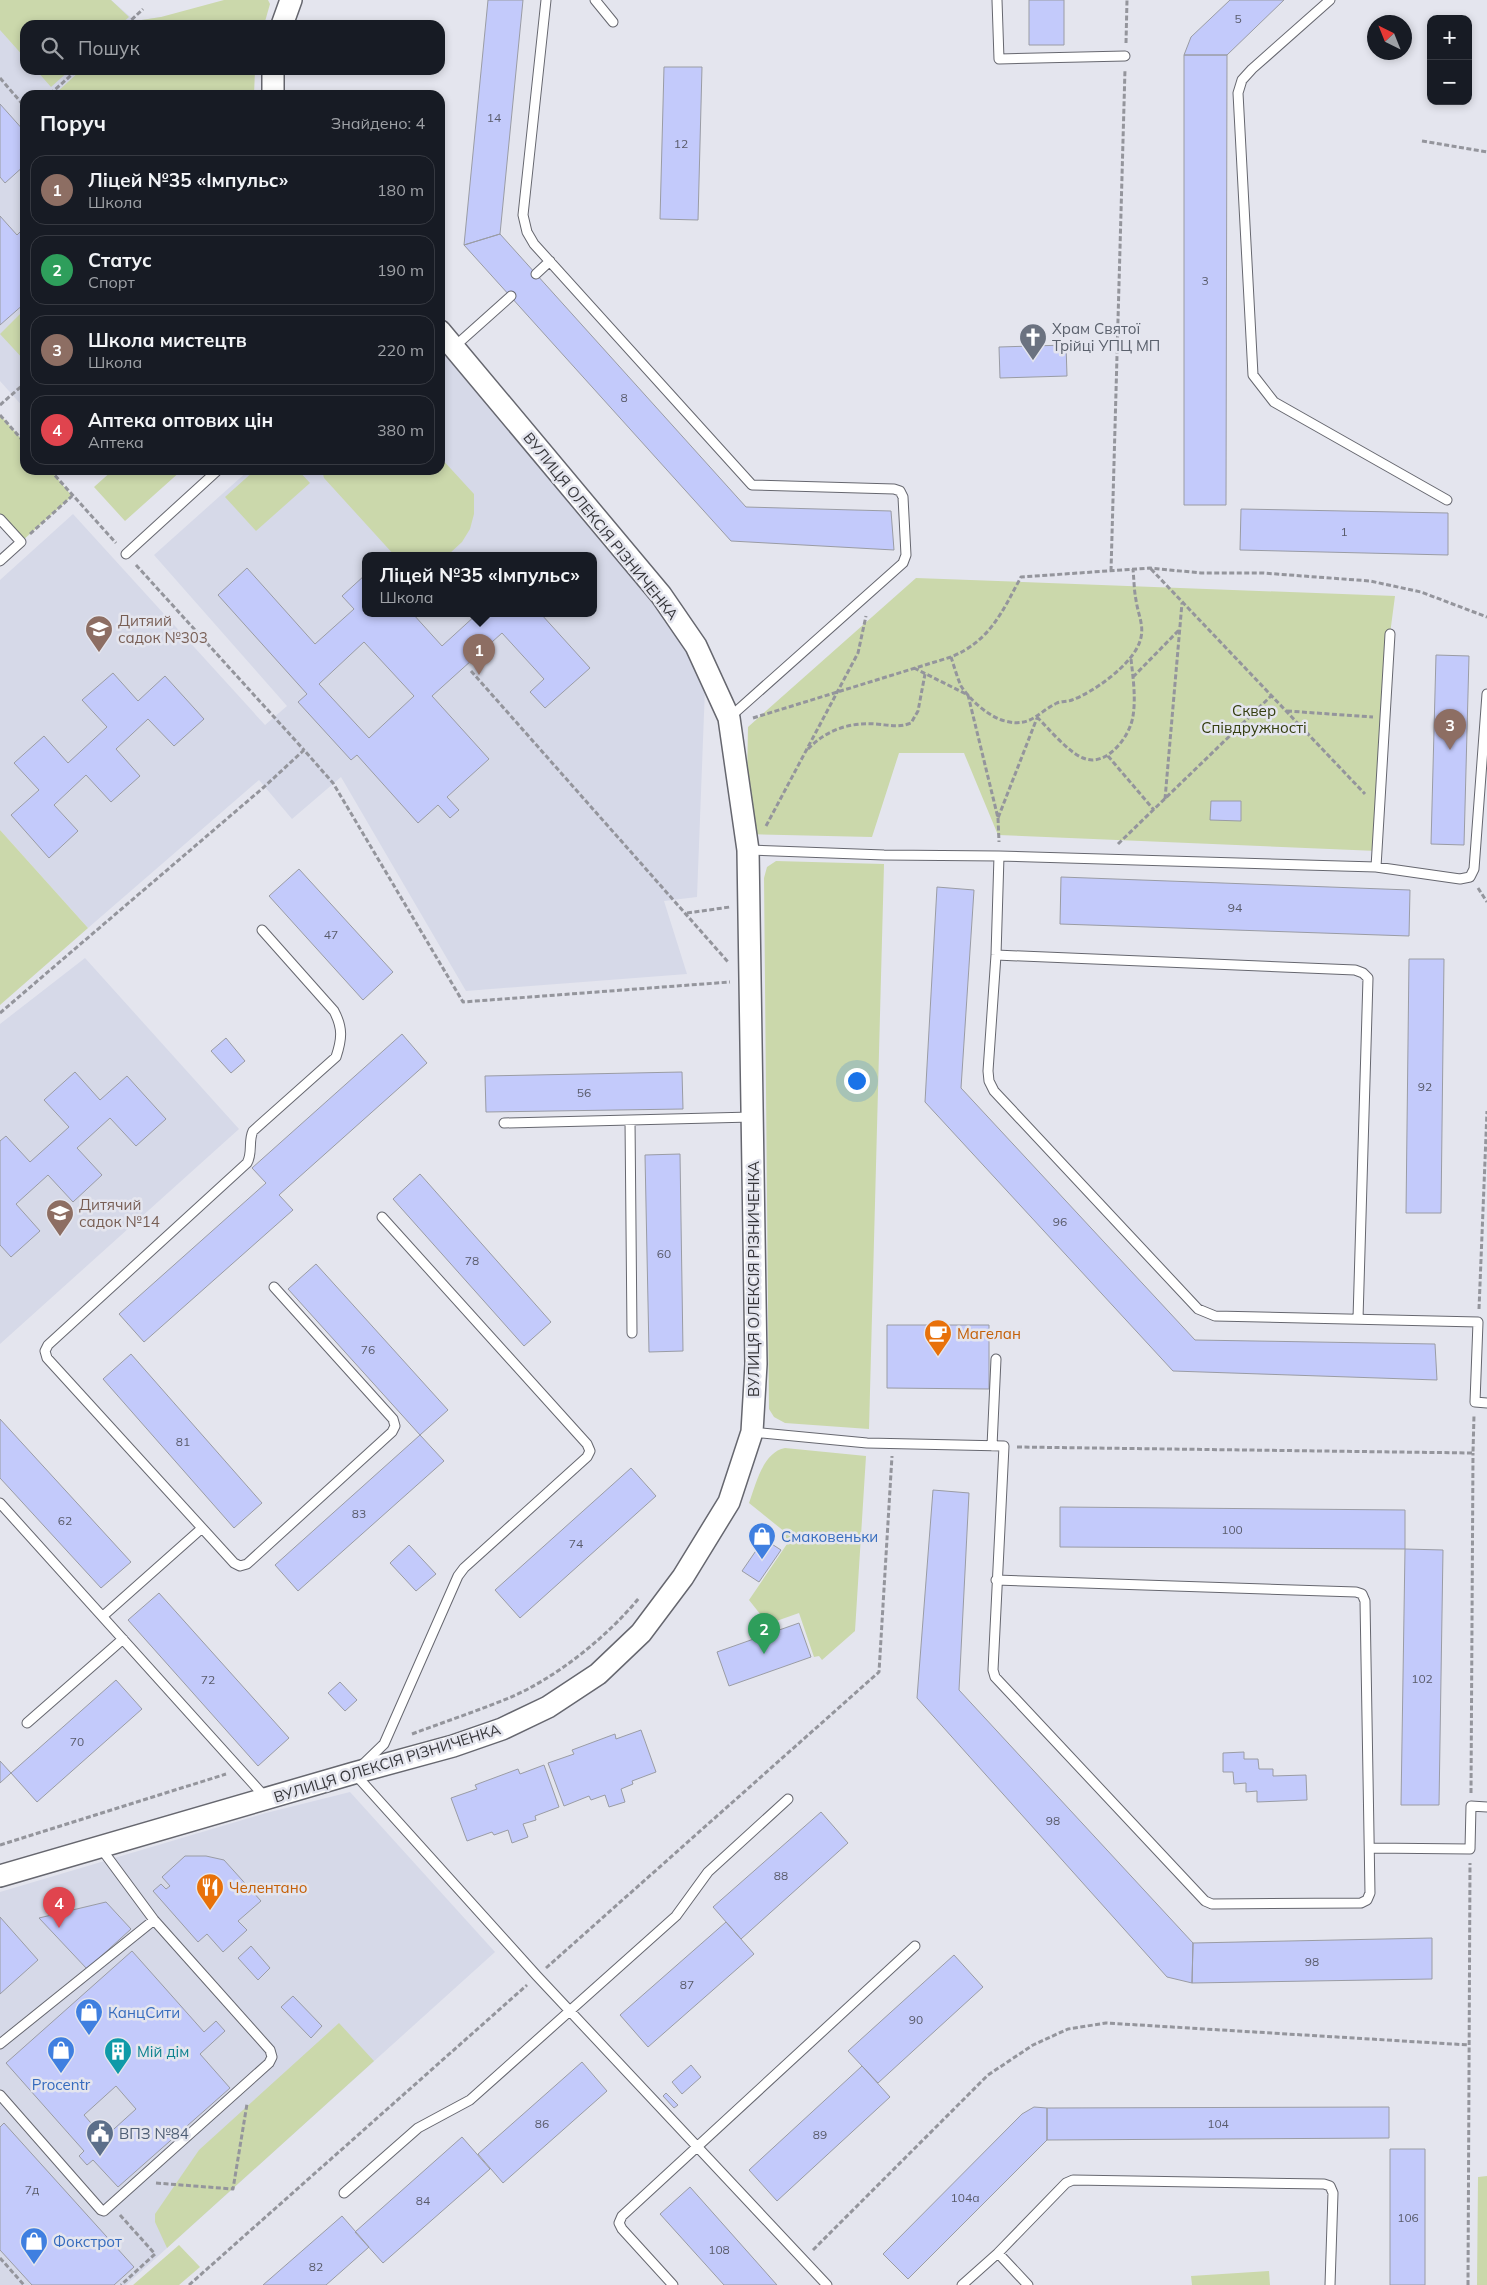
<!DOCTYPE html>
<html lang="uk">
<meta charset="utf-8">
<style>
body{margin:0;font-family:Mulish,sans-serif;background:#242831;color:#f1f3f6}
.controls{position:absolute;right:15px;top:15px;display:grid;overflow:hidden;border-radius:10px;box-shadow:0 2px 8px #0003}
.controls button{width:45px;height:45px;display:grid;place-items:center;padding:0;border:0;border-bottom:1px solid #363941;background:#171b24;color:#f1f3f6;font:25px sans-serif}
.compass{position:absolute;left:1367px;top:15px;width:45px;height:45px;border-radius:50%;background:#171b24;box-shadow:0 2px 8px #0003;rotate:317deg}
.you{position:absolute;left:856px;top:1080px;width:18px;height:18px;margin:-12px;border:4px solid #fff;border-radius:50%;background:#1a73e8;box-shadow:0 0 0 8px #1a73e833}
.badge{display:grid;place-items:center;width:32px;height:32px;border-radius:50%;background:#b45309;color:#fff;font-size:16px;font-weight:700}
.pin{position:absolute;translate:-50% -41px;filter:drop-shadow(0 1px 2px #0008)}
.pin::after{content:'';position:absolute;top:26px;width:18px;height:15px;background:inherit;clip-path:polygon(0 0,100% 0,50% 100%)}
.popup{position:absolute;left:362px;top:552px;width:235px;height:65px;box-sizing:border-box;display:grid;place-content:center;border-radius:10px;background:#171b24;filter:drop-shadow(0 1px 4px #0005);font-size:16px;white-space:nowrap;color:#9ea1a6}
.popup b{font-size:19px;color:#f1f3f6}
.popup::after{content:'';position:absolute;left:50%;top:100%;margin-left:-10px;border:10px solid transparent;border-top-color:#171b24}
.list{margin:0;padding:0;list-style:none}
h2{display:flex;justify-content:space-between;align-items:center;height:65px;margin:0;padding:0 20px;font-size:21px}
h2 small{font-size:16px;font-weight:400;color:#9ea1a6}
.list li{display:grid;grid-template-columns:32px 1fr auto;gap:15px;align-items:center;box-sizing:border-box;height:70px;margin:0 10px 10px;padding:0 10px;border:1px solid #363941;border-radius:15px}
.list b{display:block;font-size:19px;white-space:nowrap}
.list p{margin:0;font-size:16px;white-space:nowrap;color:#9ea1a6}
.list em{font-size:16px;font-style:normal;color:#9ea1a6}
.icon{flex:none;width:28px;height:28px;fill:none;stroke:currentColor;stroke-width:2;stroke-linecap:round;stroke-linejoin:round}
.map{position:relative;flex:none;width:1487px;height:2285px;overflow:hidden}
.search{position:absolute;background:#171b24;box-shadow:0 2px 8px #0003;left:20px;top:20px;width:425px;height:55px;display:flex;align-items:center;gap:12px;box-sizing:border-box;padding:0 18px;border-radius:15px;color:#9ea1a6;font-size:19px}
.panel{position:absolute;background:#171b24;box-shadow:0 2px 8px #0003;left:20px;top:90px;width:425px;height:385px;border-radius:15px}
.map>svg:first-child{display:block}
.built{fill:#d6d9e8;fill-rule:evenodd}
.green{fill:#cbd8ab}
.building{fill:#c3cafb;stroke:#9a9ca4;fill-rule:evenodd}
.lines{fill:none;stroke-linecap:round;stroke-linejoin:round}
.service-casing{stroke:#66676f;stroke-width:11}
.tertiary-casing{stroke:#66676f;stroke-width:24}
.path{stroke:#94959c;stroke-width:3;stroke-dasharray:5 2.5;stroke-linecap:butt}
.service{stroke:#fff;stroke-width:9}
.tertiary{stroke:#fff;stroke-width:21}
.labels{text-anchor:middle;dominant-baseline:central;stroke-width:5;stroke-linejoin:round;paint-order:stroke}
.number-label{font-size:12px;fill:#595b6a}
.worship-label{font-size:15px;fill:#5b616d;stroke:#e4e5ee;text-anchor:start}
.street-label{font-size:15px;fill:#36363a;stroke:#e4e5ee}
.education-label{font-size:15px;fill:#785e54;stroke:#e4e5ee;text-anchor:start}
.park-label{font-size:15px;fill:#343e0f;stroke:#e4e5ee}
.food-label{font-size:15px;fill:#c56008;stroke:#e4e5ee;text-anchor:start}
.shop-label{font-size:15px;fill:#366cbe;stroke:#e4e5ee;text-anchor:start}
.culture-label{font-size:15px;fill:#0d838f;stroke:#e4e5ee;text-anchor:start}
.service-label{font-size:15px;fill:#4e5e75;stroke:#e4e5ee;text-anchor:start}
</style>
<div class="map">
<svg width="1487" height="2285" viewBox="0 0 1487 2285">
<rect width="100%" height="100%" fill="#e4e5ee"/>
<path class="built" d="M0 0H111L135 21 161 17 167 25H25V70H203L223 95H25V409L0 381Z
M440 342 655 605 679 637 705 688 697 897 664 901 687 974 466 991 341 777 292 819 259 780 88 928 0 830V580L73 514 265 725 287 706 154 555 249 470H440ZM365 556H593V614H365Z
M85 958 239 1129 0 1344V1024Z
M350 1792 495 1952 126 2285H0V1892L266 1813Z"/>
<path class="green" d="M0 0H111L129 17 120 25H25V58L0 30Z
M224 0H268L270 4 264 25H131L135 21 161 17Z
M36 70H70L51 87Z
M81 70H255L254 95H57L56 93Z
M25 309V361L0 334Z
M0 415 25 443V470H50L72 496 21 542 0 519Z
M440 457 474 494V514L470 529 462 542 449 554 444 556H395L324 478 322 470H440Z
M113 470H182L125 521 94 487Z
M255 470H298L310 483 256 531 225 497Z
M916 578 1395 596 1390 634 1377 851 998 835 964 753H899L872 837 746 834 748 727Z
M0 830 88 928 0 1005Z
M776 861 884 864 869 1429 785 1423 774 1417 769 1409 764 878 767 867Z
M785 1448 866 1456 855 1631 822 1660 819 1656 814 1657 799 1613 768 1624 749 1600 787 1544 785 1532 749 1503C756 1484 763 1452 785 1448Z
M339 2023 374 2061 167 2248 155 2222V2214L199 2150Z
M1487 2176V2285H1477L1478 2177Z
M179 2245 200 2267 179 2285H133Z
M1269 2271 1270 2285H1192L1191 2276Z"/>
<path class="building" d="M488 0H523L500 234 464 245Z
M1029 0H1064V45H1029Z
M1230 0H1284L1227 55H1184L1191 37Z
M1184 55H1227L1226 505H1184Z
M664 67H702L698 220 660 219Z
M0 104 25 132V165L5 183 0 177Z
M0 216 17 235 25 227V303L0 325Z
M500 234 746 507 891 511 894 550 731 541 464 245Z
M1066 345 1067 376 1000 378 999 347Z
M1241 509 1448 513V555L1240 550Z
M247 568 315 644 354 609 342 596 365 575V614H413L442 646 477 614H541L590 668 545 708 530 692 544 679 502 633 432 696 489 759 447 797 459 810 450 818 438 805 418 823 357 755 351 760 298 702 307 694 218 595ZM364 642 414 696 369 738 319 684Z
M1436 655 1469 656 1464 845 1431 844Z
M113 673 138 701 165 676 204 719 174 746 148 719 116 749 140 776 111 802 86 775 54 805 78 831 49 858 11 815 39 790 14 763 44 736 68 763 107 727 82 700Z
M1211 801H1241V821L1210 820Z
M299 869 393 972 363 1000 269 896Z
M1061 877 1410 890 1409 936 1060 924Z
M937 887 974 890 961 1088 1195 1340 1435 1344 1437 1380 1173 1371 925 1102Z
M1409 959H1444L1441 1213H1406Z
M402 1034 427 1063 279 1195 293 1210 144 1342 119 1314 266 1183 252 1168Z
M226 1038 245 1061 231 1073 211 1051Z
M75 1072 100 1100 127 1076 166 1119 136 1146 110 1118 77 1148 102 1175 73 1202 48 1175 16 1204 40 1231 11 1257 0 1245V1141L6 1136 30 1162 69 1127 44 1100Z
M682 1072 683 1109 486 1112 485 1076Z
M680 1154 683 1351 649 1352 645 1155Z
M420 1174 551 1322 524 1346 393 1199Z
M316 1264 448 1410 420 1435 288 1289Z
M887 1325H989V1389L887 1388Z
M131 1354 262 1503 234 1528 103 1379Z
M0 1419 131 1562 101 1588 0 1478Z
M420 1435 444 1461 298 1591 275 1565Z
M631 1468 656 1496 520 1618 495 1590Z
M933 1490 969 1493 959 1690 1193 1943 1192 1983 1167 1977 917 1698Z
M1060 1507 1405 1510V1549L1060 1547Z
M764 1539 781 1550 759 1582 742 1571Z
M409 1545 436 1574 416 1591 390 1563Z
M1405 1549 1443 1550 1439 1805H1401Z
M159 1593 289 1738 258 1766 128 1620Z
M799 1623 811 1657 729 1686 717 1652Z
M116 1680 142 1709 37 1802 11 1773Z
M340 1682 357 1700 345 1711 328 1693Z
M641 1730 656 1772 632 1781 633 1784 621 1789 625 1802 609 1807 605 1795 591 1800 589 1796 564 1806 548 1763 574 1754 572 1750 615 1734 616 1739Z
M1244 1752V1759H1258L1259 1769H1273V1776L1306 1775 1307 1800 1257 1802V1791L1246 1792V1783L1234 1784 1233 1772H1223V1753Z
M0 1761 11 1773 0 1783Z
M544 1765 559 1807 535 1816 536 1820 523 1824 528 1837 512 1843 508 1830 494 1835 492 1832 467 1841 451 1798 477 1789 475 1785 518 1769 520 1774Z
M821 1812 848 1843 741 1939 713 1907Z
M185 1856H206L224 1860 261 1901 238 1921 247 1930 223 1952 207 1934 198 1942 153 1891 161 1884 166 1889 170 1886 162 1877Z
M106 1902 131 1929 87 1969 39 1918Z
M0 1917 38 1960 0 1994Z
M726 1922 754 1954 648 2047 620 2015Z
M1432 1938V1979L1192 1983 1193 1943Z
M251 1946 270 1968 258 1980 238 1958Z
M132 1951 204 2032 216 2021 225 2031 200 2054 230 2088 118 2187 93 2160 87 2165 79 2156 84 2151 6 2063ZM116 2086 136 2109 104 2138 84 2115Z
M954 1955 983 1987 878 2083 848 2051Z
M293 1996 322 2026 311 2038 281 2007Z
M582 2062 607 2091 503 2183 478 2154Z
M691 2065 701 2077 682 2094 672 2082Z
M862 2066 890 2097 777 2201 749 2170Z
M666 2093 678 2105 674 2108 663 2096Z
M1034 2107 1047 2108V2140L908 2279 883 2254 1022 2114Z
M1389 2107V2138L1047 2140V2108Z
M4 2123 134 2267 114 2285H32L0 2250V2127Z
M462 2137 490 2169 383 2263 355 2232Z
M1390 2149H1425V2285H1390Z
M690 2187 777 2285H724L660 2214Z
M342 2216 369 2247 326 2285H263Z"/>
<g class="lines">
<g class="service-casing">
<path id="service" d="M546 0 523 215 527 232 534 244 752 485 894 489 900 491 903 497 906 555 903 563 730 717
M595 0 613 22
M997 0 999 59 1125 56
M1330 0 1252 69 1242 80 1238 93 1253 375 1274 402 1447 500
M536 274 550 261
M454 347 511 296
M0 519 21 542 0 561
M126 554 218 470
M1390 634 1376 867 1460 879 1470 877 1474 869 1487 694
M748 850 884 855 999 856 996 955 988 1071 989 1081 994 1091 1198 1309 1215 1316 1478 1322 1475 1402 1487 1403
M999 856 1376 867
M262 930 334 1011C343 1028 342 1039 336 1057L253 1131C248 1141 253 1153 247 1163L48 1345 45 1351 47 1358 234 1563 240 1566 247 1564 392 1432 395 1426 393 1419 274 1287
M996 955 1355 970 1363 973 1368 978 1358 1319
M630 1120 632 1333
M504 1123 752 1117
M382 1217 587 1444 590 1451 587 1457 464 1568 458 1576 384 1744 354 1773 537 1976 827 2285
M752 1432 867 1443 1004 1446 993 1670 995 1677 1205 1901 1212 1904 1361 1903 1367 1900 1370 1893 1365 1601 1362 1594 1356 1592 996 1580
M992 1446 996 1359
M0 1503 266 1798
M103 1616 201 1529
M27 1723 123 1639
M1370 1848 1470 1849 1471 1806 1487 1807
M0 2044 154 1920
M0 2095 101 2210 104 2211 269 2063 272 2057 270 2050 154 1920 100 1847
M344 2193 418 2128 470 2100 676 1916 708 1872 788 1799
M998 2253 1028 2285
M673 2285 622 2229 619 2223 622 2216 915 1946
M962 2285 998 2253 1066 2183 1073 2180 1324 2184 1330 2186 1333 2193 1330 2285"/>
</g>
<g class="tertiary-casing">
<path id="tertiary" d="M282 25 291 0
M273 95V70
M0 1876 354 1773 453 1746 502 1729 548 1707 598 1674 641 1633 683 1577 729 1502 752 1432 756 1364 748 850 729 718 696 646 661 595 440 331"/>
</g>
<path class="path" d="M126 25 143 9
M1126 43 1127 0
M0 78 25 107
M50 94 77 70
M1422 141 1487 152
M0 405 25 383
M0 415 25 443
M50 470 116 543
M30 534 72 496
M136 565 304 750
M1151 569 1365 794
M1111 571 1125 69
M951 657C954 666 957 677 961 686 970 700 989 717 1005 721 1031 728 1038 712 1057 703 1062 701 1067 702 1072 700 1094 692 1133 664 1140 641 1145 626 1138 615 1136 600 1134 590 1134 580 1133 569
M914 668 968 695 998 818 1037 718
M471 671 729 963
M1133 677 1180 629
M1287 711 1373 717
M1037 717C1049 729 1068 752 1083 758 1106 768 1130 737 1133 716 1136 698 1133 677 1131 659
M753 718 951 657C990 641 1002 612 1021 577L1150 568 1201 573H1263L1370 581 1421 592 1487 617
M808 749C826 730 850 722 876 724 889 725 898 728 911 723L918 711 925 674
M1108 756 1154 810
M1165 799 1182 603
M998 818 999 842
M766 826 858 653 866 616
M1118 844 1271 696
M1478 888 1487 902
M687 913 730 907
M0 1013 264 787 304 750 333 783 463 1002 730 982
M1479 1309 1487 1111
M1017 1447 1473 1453 1474 1415
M412 1734C444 1722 477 1711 509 1698 556 1678 607 1637 639 1598
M1471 1793 1473 1453
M0 1845 226 1774
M546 1968 879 1672 892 1456
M156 2183 233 2189 247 2104
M120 2215 155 2254 121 2285
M813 2250 988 2075 1033 2045 1068 2029 1106 2023 1469 2045
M0 2258 24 2285
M189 2285 527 1985
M1468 2285 1470 1863"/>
<use href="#service" class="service"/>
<use href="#tertiary" class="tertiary"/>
</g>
<defs>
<g id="church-pin" transform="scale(1.4375)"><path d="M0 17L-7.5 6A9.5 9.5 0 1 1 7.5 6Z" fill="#6b7280" stroke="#e4e5ee"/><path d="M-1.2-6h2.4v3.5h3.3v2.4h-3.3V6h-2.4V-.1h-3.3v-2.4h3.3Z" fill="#fff"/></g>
<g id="school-pin" transform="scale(1.4375)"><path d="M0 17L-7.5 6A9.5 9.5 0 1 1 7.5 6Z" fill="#8d6e63" stroke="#e4e5ee"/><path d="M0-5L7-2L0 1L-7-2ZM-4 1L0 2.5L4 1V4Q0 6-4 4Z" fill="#fff"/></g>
<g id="cafe-pin" transform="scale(1.4375)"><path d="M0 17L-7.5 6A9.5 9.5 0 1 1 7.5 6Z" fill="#e8710a" stroke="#e4e5ee"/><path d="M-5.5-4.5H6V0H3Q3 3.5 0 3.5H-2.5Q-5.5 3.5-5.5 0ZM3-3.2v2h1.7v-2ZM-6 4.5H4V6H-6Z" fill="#fff"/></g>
<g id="shop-pin" transform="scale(1.4375)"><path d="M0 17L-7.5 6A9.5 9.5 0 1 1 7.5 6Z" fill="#3f7fe0" stroke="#e4e5ee"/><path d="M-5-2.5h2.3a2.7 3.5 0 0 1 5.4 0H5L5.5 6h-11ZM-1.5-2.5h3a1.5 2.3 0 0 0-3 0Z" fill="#fff"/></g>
<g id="restaurant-pin" transform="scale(1.4375)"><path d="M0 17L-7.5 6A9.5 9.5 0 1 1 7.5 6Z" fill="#e8710a" stroke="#e4e5ee"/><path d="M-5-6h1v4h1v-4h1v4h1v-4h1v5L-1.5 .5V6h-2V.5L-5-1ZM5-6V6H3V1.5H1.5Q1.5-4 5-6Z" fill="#fff"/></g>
<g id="building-pin" transform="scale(1.4375)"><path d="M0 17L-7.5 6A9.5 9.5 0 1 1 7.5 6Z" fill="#0f9aa8" stroke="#e4e5ee"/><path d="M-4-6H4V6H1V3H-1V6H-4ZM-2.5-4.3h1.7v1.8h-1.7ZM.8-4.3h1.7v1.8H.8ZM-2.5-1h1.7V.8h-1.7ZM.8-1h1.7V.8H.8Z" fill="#fff"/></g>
<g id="civic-pin" transform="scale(1.4375)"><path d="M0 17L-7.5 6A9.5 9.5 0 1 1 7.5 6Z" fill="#5c6f8a" stroke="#e4e5ee"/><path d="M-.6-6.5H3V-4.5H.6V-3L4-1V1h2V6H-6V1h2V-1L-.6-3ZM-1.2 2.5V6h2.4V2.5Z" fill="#fff"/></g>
</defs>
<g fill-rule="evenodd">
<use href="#church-pin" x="1033" y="337"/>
<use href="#school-pin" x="99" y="629"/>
<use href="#school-pin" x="60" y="1213"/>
<use href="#cafe-pin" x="938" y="1333"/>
<use href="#shop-pin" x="762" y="1536"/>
<use href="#restaurant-pin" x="210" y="1887"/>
<use href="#shop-pin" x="89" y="2012"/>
<use href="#shop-pin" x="61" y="2050"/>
<use href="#building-pin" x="118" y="2051"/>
<use href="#civic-pin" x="100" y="2133"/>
<use href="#shop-pin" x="34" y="2241"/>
</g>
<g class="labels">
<g class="number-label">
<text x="1238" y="18">5</text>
<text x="494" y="117">14</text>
<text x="681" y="143">12</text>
<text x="1205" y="280">3</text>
<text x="624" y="397">8</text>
<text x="1344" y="531">1</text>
<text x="1235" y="907">94</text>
<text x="331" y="934">47</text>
<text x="1425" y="1086">92</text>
<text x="584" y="1092">56</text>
<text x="1060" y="1221">96</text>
<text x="664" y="1253">60</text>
<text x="472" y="1260">78</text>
<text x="368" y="1349">76</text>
<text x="183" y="1441">81</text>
<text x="359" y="1513">83</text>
<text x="65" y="1520">62</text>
<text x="1232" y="1529">100</text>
<text x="576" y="1543">74</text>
<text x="1422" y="1678">102</text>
<text x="208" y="1679">72</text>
<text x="77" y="1741">70</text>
<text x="1053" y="1820">98</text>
<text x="781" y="1875">88</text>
<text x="1312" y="1961">98</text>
<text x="687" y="1984">87</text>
<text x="916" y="2019">90</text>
<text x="542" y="2123">86</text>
<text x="1218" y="2123">104</text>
<text x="820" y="2134">89</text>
<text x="32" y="2189">7д</text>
<text x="965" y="2197">104а</text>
<text x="423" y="2200">84</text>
<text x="1408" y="2217">106</text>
<text x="719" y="2249">108</text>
<text x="316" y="2266">82</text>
</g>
<g class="worship-label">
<text x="1052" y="328">Храм Святої<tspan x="1052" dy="17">Трійці УПЦ МП</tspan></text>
</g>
<g class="street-label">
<text transform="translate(601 526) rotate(51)">ВУЛИЦЯ ОЛЕКСІЯ РІЗНИЧЕНКА</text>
<text transform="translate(753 1279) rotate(-90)">ВУЛИЦЯ ОЛЕКСІЯ РІЗНИЧЕНКА</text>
<text transform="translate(387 1763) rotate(-17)">ВУЛИЦЯ ОЛЕКСІЯ РІЗНИЧЕНКА</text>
</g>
<g class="education-label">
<text x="118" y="620">Дитяий<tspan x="118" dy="17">садок №303</tspan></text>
<text x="79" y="1204">Дитячий<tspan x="79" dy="17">садок №14</tspan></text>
</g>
<g class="park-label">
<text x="1254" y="710">Сквер<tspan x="1254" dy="17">Співдружності</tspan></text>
</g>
<g class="food-label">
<text x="957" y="1333">Магелан</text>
<text x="229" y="1887">Челентано</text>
</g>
<g class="shop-label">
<text x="781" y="1536">Смаковеньки</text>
<text x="108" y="2012">КанцСити</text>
<text x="61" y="2084" text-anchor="middle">Procentr</text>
<text x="53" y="2241">Фокстрот</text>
</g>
<g class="culture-label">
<text x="137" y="2051">Мій дім</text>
</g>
<g class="service-label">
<text x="119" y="2133">ВПЗ №84</text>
</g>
</g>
</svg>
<div class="controls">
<button>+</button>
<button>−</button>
</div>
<svg class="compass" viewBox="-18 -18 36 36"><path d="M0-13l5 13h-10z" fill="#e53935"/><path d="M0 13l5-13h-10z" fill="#9ea1a6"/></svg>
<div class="you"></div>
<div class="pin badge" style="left:479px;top:675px;background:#8d6e63">1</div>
<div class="popup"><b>Ліцей №35 «Імпульс»</b>Школа</div>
<div class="pin badge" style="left:764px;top:1654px;background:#2e9e5b">2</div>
<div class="pin badge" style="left:1450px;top:750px;background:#8d6e63">3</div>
<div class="pin badge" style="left:59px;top:1928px;background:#e0444e">4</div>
<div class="search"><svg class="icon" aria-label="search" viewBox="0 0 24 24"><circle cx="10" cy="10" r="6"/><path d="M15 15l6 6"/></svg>Пошук</div>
<section class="panel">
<h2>Поруч<small>Знайдено: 4</small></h2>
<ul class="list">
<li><span class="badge" style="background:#8d6e63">1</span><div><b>Ліцей №35 «Імпульс»</b><p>Школа</p></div><em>180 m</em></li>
<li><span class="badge" style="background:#2e9e5b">2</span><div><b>Статус</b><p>Спорт</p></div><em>190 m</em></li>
<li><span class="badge" style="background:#8d6e63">3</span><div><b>Школа мистецтв</b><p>Школа</p></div><em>220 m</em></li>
<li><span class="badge" style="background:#e0444e">4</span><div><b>Аптека оптових цін</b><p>Аптека</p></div><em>380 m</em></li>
</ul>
</section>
</div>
